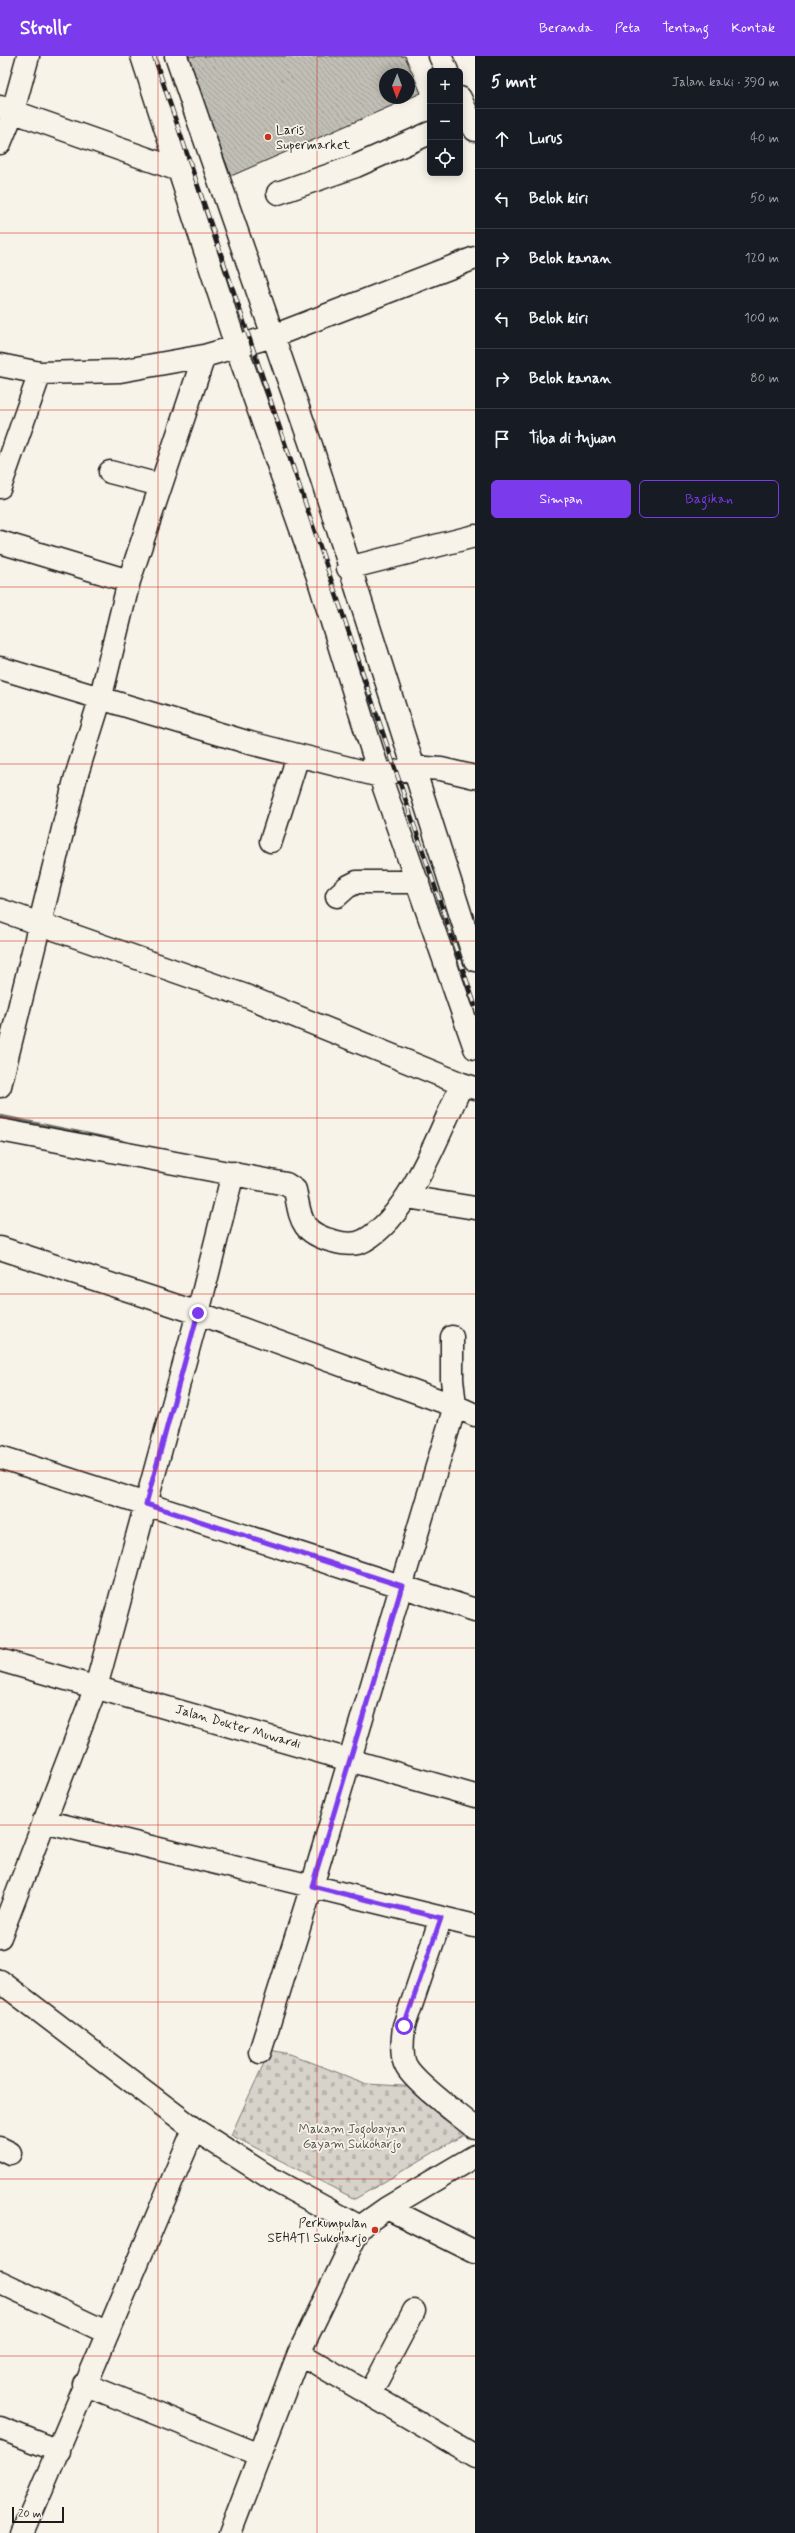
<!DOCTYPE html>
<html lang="id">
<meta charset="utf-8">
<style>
body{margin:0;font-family:Mynerve,sans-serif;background:#20242c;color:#f1f3f6}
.controls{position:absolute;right:12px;top:12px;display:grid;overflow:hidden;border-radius:6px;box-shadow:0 2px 10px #0003}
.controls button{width:36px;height:36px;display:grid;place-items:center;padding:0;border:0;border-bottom:1px solid #363941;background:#171b24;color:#f1f3f6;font:20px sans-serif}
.compass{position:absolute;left:379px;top:12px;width:36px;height:36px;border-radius:50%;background:#171b24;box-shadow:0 2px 10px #0003;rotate:181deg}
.scale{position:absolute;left:12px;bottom:10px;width:52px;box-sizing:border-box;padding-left:4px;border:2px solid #1c1c1c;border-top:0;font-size:11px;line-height:14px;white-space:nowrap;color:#1c1c1c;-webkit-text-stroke:3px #f7f3e8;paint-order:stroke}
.stop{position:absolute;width:12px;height:12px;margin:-9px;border:3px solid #7c3aed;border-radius:50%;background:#fff}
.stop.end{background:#7c3aed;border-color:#fff;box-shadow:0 1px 4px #0008}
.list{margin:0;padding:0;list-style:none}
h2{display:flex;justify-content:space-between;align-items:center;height:52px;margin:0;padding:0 16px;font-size:17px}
h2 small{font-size:13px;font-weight:400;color:#9ea1a6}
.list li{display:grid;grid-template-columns:26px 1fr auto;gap:12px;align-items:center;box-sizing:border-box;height:60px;padding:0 16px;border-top:1px solid #363941}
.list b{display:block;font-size:15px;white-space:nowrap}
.list em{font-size:13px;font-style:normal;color:#9ea1a6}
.actions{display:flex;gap:8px;padding:12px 16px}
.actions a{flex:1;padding:9px 0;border:1px solid #7c3aed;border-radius:6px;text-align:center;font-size:14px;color:#7c3aed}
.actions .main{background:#7c3aed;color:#fff}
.icon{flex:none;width:22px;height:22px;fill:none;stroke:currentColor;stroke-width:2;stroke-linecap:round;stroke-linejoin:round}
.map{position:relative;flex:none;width:475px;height:2477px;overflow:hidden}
header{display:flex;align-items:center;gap:24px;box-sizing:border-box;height:56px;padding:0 20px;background:#7c3aed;color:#fff}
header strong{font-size:19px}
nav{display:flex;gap:22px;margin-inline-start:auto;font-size:14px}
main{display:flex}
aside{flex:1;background:#171b24}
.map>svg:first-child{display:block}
.cemetery{fill:url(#cemetery-stones);stroke:#7a7874}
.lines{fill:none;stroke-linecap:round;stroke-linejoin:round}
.stream{stroke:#72716c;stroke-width:5}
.building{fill:url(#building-back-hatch);stroke:#1c1c1c;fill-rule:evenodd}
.minor-casing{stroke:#1c1c1c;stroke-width:25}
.major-casing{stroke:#1c1c1c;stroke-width:25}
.minor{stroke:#f7f3e8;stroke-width:22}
.major{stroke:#f7f3e8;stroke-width:22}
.rail-casing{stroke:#1c1c1c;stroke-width:4.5}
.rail{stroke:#f7f3e8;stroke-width:3;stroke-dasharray:9;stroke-linecap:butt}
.route{stroke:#7c3aed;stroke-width:5}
.grid{fill:none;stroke:#c8321e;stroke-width:1;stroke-opacity:0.55}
.poi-dot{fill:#c8321e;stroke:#f7f3e8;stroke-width:1.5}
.labels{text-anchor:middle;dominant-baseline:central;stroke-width:3.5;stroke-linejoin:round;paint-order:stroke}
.poi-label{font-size:13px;fill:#1c1c1c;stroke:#f7f3e8;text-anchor:start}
.street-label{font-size:13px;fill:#1c1c1c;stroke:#f7f3e8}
.park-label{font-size:13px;fill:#545351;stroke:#f7f3e8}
</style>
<header>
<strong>Strollr</strong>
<nav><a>Beranda</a><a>Peta</a><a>Tentang</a><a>Kontak</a></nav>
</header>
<main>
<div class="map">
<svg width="475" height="2477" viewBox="0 0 475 2477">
<defs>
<pattern id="cemetery-stones" width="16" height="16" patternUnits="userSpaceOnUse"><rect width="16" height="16" fill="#d7d3cb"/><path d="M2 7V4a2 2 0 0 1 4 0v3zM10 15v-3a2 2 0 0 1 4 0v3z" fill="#b8b5ae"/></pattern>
<pattern id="building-back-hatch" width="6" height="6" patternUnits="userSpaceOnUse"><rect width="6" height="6" fill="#c0beb5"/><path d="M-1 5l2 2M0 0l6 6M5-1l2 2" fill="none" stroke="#a4a39b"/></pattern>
</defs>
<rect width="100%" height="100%" fill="#f7f3e8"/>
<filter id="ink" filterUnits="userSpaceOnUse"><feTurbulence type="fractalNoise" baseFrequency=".025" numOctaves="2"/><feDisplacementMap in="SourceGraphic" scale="8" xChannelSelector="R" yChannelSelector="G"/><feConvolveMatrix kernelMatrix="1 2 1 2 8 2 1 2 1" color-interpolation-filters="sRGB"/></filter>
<g filter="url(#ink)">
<path class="cemetery" d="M270 1994 290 1998 367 2028 437 2032 475 2072 355 2143 231 2079Z"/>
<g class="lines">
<path class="stream" d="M0 1061 121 1086"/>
</g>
<path class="building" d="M185 0H405L421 37 231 120ZM385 18H409V42H385Z"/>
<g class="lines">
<g class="minor-casing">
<path id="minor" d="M142 0 236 290 317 518 380 720 475 992
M176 0 311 389 475 904
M0 51 179 114
M0 87 13 55 28 0
M278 137 356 110 430 77
M0 309 40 317 120 315 204 300 273 280 475 202
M110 416 160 429
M0 431 40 317
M0 486 129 525
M348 512 475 480
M0 612 250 687 380 720 413 711 441 713 475 721
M271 785 298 700
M337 840 347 831 357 826H418
M0 854 246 940 462 1028 475 1032
M0 1030 75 724 100 644 129 525 204 300
M0 1074 286 1128 295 1134C301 1162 299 1176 333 1185 343 1188 355 1190 365 1184 410 1159 440 1075 462 1028
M407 1141 475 1152
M0 1192 198 1257 455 1350 475 1359
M0 1401 475 1554
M44 1765 475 1870
M441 1862 404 1970C403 1982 400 1999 406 2010 415 2027 458 2058 475 2072
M0 1881 96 1631 198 1257 233 1117
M0 1925 194 2073 272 2123 360 2171
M260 1996 312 1830 455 1350 452 1323V1281
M0 2092 10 2097
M387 2152 475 2196
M0 2226 106 2276
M299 2297 475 2400
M84 2328 260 2399
M370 2338 414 2255
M0 2372 59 2395
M23 2477 194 2073
M230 2477 299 2297 360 2171 387 2152 475 2100"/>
</g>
<g class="major-casing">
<path id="major" d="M440 0 447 15
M460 42 475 74
M0 1604 475 1740"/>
</g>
<use href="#minor" class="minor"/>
<use href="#major" class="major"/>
<g class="rail-casing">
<path id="rail" d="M154 0 475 949"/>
</g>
<use href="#rail" class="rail"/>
</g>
</g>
<g class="lines" filter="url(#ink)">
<path class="route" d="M198 1257 146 1448 402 1530 312 1830 441 1862 404 1970"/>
</g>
<path class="grid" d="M158 0V2477M317 0V2477M0 177H475M0 354H475M0 531H475M0 708H475M0 885H475M0 1062H475M0 1238H475M0 1415H475M0 1592H475M0 1769H475M0 1946H475M0 2123H475M0 2300H475"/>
<g class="poi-dot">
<circle cx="268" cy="81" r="4"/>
<circle cx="375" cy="2174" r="4"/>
</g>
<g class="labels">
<g class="poi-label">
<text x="276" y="74">Laris<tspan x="276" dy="15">Supermarket</tspan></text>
<text x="367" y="2167" text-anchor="end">Perkumpulan<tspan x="367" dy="15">SEHATI Sukoharjo</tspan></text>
</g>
<g class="street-label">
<text transform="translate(238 1671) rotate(16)">Jalan Dokter Muwardi</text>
</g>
<g class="park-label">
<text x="352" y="2073">Makam Jogobayan<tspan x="352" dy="15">Gayam Sukoharjo</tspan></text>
</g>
</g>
</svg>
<div class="controls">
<button>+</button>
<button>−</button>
<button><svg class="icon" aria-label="locate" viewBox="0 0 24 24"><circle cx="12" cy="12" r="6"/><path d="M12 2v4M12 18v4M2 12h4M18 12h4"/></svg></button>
</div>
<svg class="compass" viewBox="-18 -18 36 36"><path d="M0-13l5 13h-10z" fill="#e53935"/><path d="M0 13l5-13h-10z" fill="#9ea1a6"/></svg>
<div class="scale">20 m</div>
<div class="stop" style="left:404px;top:1970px"></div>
<div class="stop end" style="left:198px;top:1257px"></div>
</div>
<aside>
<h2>5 mnt<small>Jalan kaki · 390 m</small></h2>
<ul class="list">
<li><svg class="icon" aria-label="ahead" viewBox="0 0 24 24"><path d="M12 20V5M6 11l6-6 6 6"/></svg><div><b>Lurus</b></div><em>40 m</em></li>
<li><svg class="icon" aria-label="left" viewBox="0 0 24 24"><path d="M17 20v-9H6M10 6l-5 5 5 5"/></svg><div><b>Belok kiri</b></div><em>50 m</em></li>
<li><svg class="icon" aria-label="right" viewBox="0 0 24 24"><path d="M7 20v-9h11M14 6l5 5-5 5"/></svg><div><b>Belok kanan</b></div><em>120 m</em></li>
<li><svg class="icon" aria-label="left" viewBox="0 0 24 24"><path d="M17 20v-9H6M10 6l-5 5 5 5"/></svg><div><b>Belok kiri</b></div><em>100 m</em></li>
<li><svg class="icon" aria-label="right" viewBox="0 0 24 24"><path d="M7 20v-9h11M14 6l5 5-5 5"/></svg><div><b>Belok kanan</b></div><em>80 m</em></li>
<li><svg class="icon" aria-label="arrive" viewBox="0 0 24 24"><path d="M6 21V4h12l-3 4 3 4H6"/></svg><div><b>Tiba di tujuan</b></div></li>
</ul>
<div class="actions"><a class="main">Simpan</a><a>Bagikan</a></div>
</aside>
</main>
